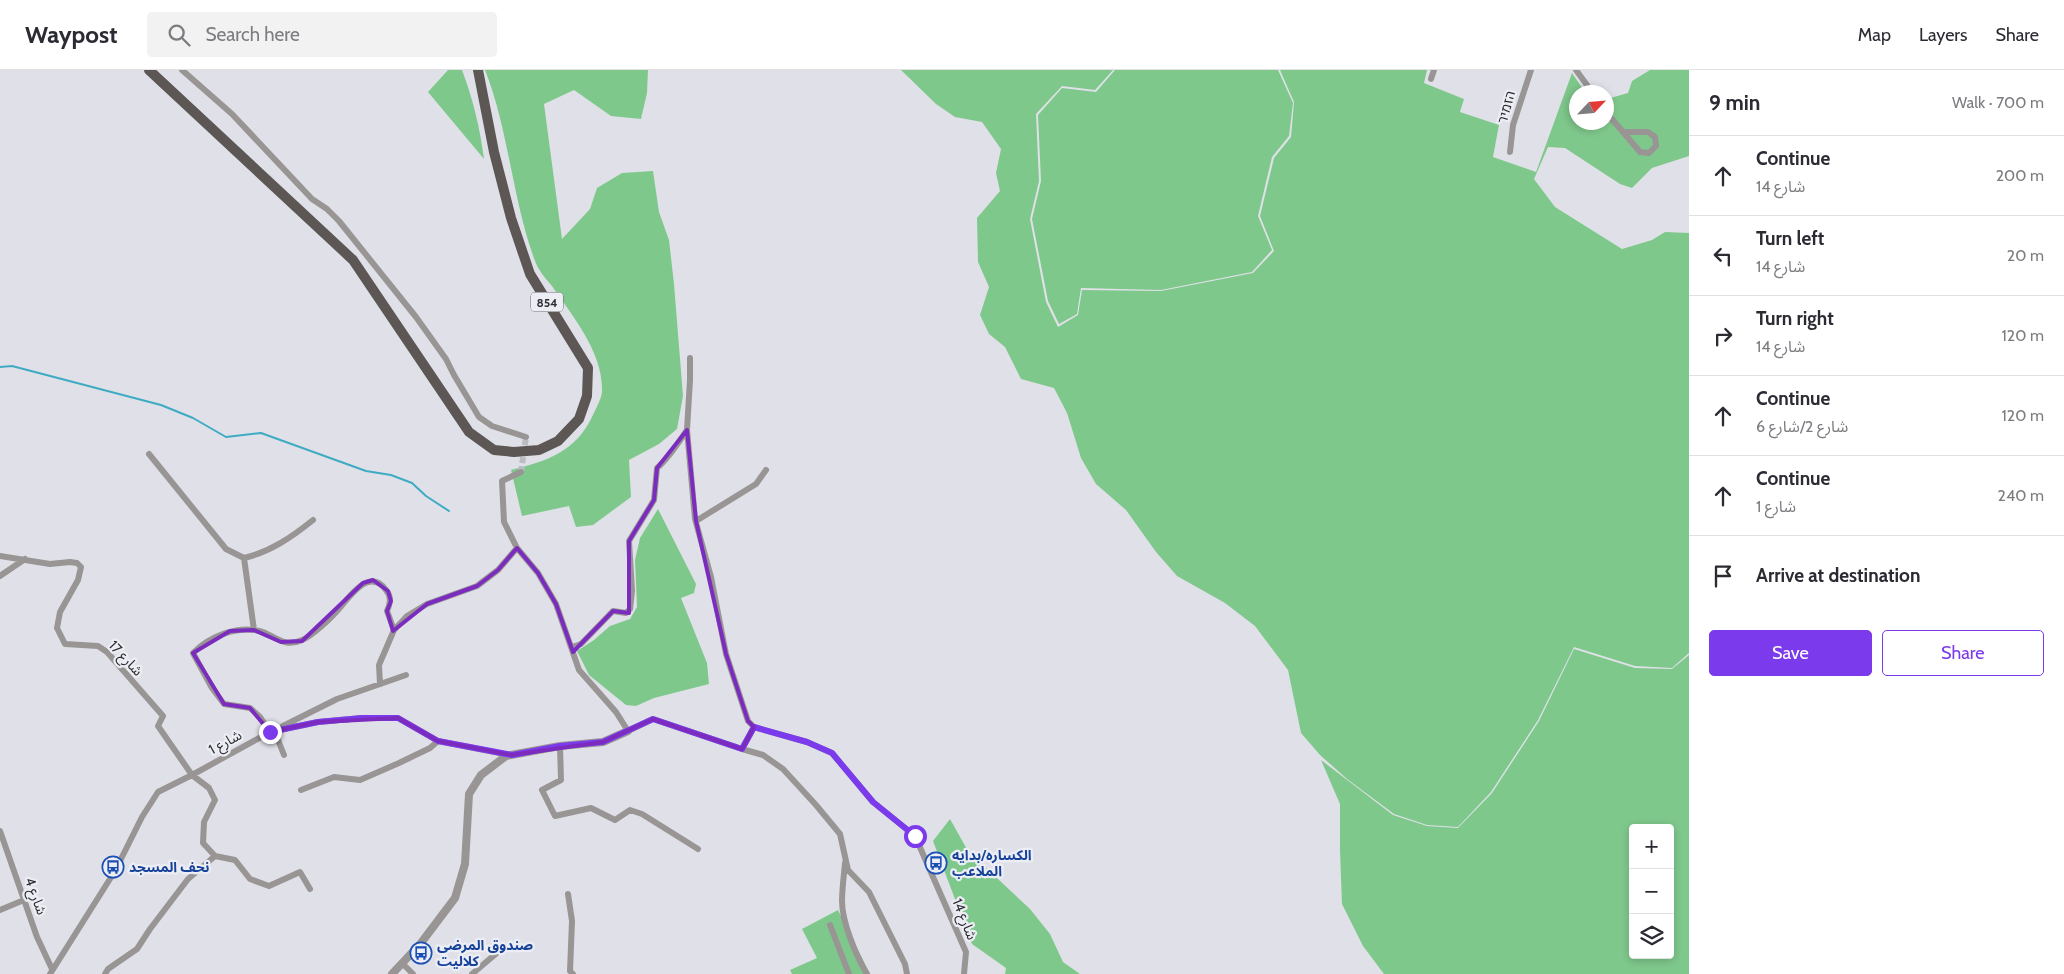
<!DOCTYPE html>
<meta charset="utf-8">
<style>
body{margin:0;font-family:Cabin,"Noto Sans Arabic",Heebo,sans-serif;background:#f2f2f3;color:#2b2b33}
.controls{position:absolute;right:15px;bottom:15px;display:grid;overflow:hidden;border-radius:5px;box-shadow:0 2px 8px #0003}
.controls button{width:45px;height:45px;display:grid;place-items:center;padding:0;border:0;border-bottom:1px solid #e1e1e2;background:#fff;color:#2b2b33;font:25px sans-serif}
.compass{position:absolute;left:1569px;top:15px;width:45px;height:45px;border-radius:50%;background:#fff;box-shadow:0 2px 8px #0003;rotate:64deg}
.stop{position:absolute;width:15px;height:15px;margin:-11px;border:4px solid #7c3aed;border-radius:50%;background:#fff}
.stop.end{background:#7c3aed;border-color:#fff;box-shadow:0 1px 5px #0008}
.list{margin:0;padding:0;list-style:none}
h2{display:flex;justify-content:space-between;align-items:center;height:65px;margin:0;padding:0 20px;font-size:21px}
h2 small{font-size:16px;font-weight:400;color:#7c7c81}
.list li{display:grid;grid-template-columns:32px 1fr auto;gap:15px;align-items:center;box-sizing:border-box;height:80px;padding:0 20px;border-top:1px solid #e1e1e2}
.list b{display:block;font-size:19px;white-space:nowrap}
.list p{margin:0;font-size:16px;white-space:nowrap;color:#7c7c81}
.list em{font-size:16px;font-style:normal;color:#7c7c81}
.actions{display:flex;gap:10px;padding:15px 20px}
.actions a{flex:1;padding:11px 0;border:1px solid #7c3aed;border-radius:5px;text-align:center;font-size:18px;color:#7c3aed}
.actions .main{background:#7c3aed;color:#fff}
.icon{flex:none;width:28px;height:28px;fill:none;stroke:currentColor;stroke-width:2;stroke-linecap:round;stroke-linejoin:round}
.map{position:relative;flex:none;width:1689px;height:904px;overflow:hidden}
header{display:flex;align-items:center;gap:30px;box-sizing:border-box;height:70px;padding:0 25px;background:#fff;border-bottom:1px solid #e1e1e2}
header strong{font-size:24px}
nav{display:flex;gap:28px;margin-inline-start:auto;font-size:18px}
.search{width:350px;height:45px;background:#f2f2f3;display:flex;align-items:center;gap:12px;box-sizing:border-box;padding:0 18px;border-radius:5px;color:#7c7c81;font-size:19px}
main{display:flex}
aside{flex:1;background:#fff}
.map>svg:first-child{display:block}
.green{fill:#7fc88c;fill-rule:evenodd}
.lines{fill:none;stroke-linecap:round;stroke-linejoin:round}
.stream{stroke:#3eabc3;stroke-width:2}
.minor-tunnel{stroke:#bcbdc3;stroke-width:6;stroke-dasharray:6 3;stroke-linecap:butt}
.minor{stroke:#989594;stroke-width:6}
.tertiary{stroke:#989594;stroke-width:8}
.primary{stroke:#5c5755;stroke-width:10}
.route{stroke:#7c3aed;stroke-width:6}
.marked{fill:none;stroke:#7b2cbf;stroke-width:4;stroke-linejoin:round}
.labels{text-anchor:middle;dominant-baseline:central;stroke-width:4.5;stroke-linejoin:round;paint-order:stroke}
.shield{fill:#edeef5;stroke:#66666a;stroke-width:1}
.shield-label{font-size:12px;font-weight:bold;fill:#2c2c2f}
.street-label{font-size:14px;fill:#2c2c2f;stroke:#edeef5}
.transit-label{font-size:14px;font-weight:bold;fill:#164399;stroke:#edeef5;text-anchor:start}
</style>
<header>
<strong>Waypost</strong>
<div class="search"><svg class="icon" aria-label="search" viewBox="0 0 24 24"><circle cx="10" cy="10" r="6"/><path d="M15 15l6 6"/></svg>Search here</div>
<nav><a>Map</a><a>Layers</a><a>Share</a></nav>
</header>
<main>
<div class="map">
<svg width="1689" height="904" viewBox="0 0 1689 904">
<rect width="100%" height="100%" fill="#e0e1e8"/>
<path class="green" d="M448 0H462C473 29 480 58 484 89L428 22Z
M485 0H648L647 23 641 49 611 46 574 20 544 34 562 169 590 139 597 118 622 103 653 101 659 142 669 170 674 214 683 326 677 359 659 374 629 390 631 427 593 455 576 457 569 436 522 446 511 400C547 391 576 382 593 345 596 338 602 328 602 321 603 282 573 247 552 216 546 209 538 200 535 191 512 129 509 61 485 0Z
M901 0H1113L1095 20 1062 16 1036 44 1039 111 1030 149 1046 232 1058 257 1078 245 1082 220 1161 221 1253 203 1274 181 1260 146 1274 88 1291 67 1294 32 1280 0H1427L1424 13 1464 29 1460 42 1499 55 1493 87 1536 102 1572 3 1585 22H1576V52H1606L1607 29 1628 23 1632 11 1650 0H1689V86L1652 98 1632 118 1620 114 1565 78 1548 77 1534 109 1555 137 1622 179 1652 170 1665 162 1689 163V583L1672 598 1635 596 1574 577 1538 650 1491 722 1458 757 1427 755 1394 744 1347 709 1320 685 1301 663 1288 600 1255 556 1225 533 1177 506 1156 482 1126 440 1096 414 1081 388 1067 343 1054 318 1021 309 1005 277 989 264 980 245 989 217 978 192 977 148 1000 121 996 103 1001 79 982 52 955 47 936 34Z
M1115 0H1278L1293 33 1289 66 1272 87 1258 146 1272 180 1252 202 1161 220 1081 218 1077 244 1059 254 1048 231 1032 149 1041 111 1038 45 1062 18 1096 22Z
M658 439 696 514 694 523 681 528 707 593 709 614 654 628 636 636 626 635 589 605 577 581 594 570 610 556 630 549 637 537 635 490 640 468Z
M1574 579 1635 598 1672 599 1689 585V904H1384L1363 876 1342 834 1340 781V734L1321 690 1393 745 1427 756 1458 758 1492 723 1539 651ZM1633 758H1670V885H1633Z
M950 749 968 781 1030 839 1050 864 1063 892 1080 904H1005L1006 898 972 874 933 771Z
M838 840 870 904H792L790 900 817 888 802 859Z"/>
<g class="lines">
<path class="stream" d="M0 297 12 296 161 335 193 348 226 367 261 363 366 401 391 405 412 413 426 426 449 441"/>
<path class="minor-tunnel" d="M521 402 526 367"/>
<path class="minor" d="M182 0 232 44 312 129 327 139 339 151 416 247 446 289 454 305 479 347 492 356 526 367
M1576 0 1592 22
M1431 9 1434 0
M1606 42 1640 82 1649 83 1656 76 1655 67 1648 62H1625
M1510 82 1513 55 1531 0
M690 288V310L687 360 695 449 711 507 726 584 748 651 754 657
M149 384 226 479 244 488 254 560
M521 402 502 411 504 452 517 478 538 503 556 534 579 600 616 642 628 661 653 649 742 679 754 657 807 672 832 683 873 732 915 766 966 882 964 904
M696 451 756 414 766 400
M0 486 50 494 70 492 77 493 81 497 78 510 60 542 57 558 65 574 98 576 107 582 163 646 158 656 192 705 209 718 215 730 204 752 203 773 215 786 235 790 250 809 269 816 300 802 310 819
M244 488C270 482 292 467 313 450
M0 506 25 489
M572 577 581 574 613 541 626 543 630 539 632 521 629 471 654 430 657 398C669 388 678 373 687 360
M380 614 379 595 394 560 407 546 427 534 477 516 498 500 517 478
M283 656 337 629 406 605
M560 676 561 710 542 720 555 746 591 738 615 750 630 740 642 744 698 779
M742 679 763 685 783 699 816 735 840 764 848 800 869 822 905 894 907 904
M284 685 278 670 270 662 260 647 250 638 224 634 212 618 193 583C210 566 239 554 263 562 276 567 285 578 302 570 312 566 330 549 337 541 349 528 369 496 386 520 392 527 390 534 387 541L394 560
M301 720 334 707 360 710 399 693 430 678 438 671
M0 761 37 867 52 899
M845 793C844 805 842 819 842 831 842 852 856 886 867 904
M568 824 572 851 570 901 573 904
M0 840 24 830
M830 855 849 904
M403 894 413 904
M50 904 115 801 142 747 158 722 192 705 270 662 318 652 362 648H398L438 671 510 685
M105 904 108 899 137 879 150 859 188 809 215 786
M472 904 498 882"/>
<path class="tertiary" d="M392 904 421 873 455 828 465 794 469 724 481 705 506 686 511 685 560 676 603 672 628 661"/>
<path class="primary" d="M149 0 353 190 469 362 494 380 514 382 539 380 558 371 579 349 587 326 588 298 530 204 511 148 494 82 478 0"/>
</g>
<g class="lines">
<path class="route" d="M270 662 318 652 362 648H398L438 671 512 685 560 676 603 672 653 649 742 679 754 657 807 672 832 683 873 732 915 766"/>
</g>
<path class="marked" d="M687 360 696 451 726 584 748 651 754 657 742 679 653 649 603 672 511 685 438 671 398 648 318 652 270 662 250 638 224 634 193 583 230 561 254 560 281 572 302 571 363 513 373 510 388 521 391 531 387 541 393 561 427 534 477 516 498 500 517 478 538 503 556 534 573 582 613 541 629 543V471L654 430 657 398Z"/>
<defs>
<g id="bus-ring" transform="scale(1.125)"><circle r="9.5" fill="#edeef5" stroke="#1a4fb4" stroke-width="1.5"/><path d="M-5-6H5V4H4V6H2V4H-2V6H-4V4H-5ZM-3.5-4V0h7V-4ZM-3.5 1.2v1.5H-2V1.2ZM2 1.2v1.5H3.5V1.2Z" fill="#1a4fb4"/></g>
</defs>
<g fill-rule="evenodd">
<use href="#bus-ring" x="936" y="793"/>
<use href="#bus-ring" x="113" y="797"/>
<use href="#bus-ring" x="421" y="883"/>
</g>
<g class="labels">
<rect class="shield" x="531" y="222.5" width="32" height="19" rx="4"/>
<g class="shield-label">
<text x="547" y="232">854</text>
</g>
<g class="street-label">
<text transform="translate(1506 37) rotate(-74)">הזמיר</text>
<text transform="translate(126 588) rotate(47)">شارع 17</text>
<text transform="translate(225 672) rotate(-29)">شارع 1</text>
<text transform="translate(36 826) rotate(70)">شارع 4</text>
<text transform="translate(965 849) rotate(68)">شارع 14</text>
</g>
<g class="transit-label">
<text x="952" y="785">الكساره/بدايه<tspan x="952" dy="16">الملاعب</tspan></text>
<text x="129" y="797">نحف المسجد</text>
<text x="437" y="875">صندوق المرضى<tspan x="437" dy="16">كلاليت</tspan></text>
</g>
</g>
</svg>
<div class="controls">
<button>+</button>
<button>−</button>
<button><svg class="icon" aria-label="layers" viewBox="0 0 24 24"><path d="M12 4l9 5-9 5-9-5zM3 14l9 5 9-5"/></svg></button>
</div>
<svg class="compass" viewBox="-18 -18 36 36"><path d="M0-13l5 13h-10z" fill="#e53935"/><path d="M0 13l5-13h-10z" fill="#7c7c81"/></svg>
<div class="stop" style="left:915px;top:766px"></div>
<div class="stop end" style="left:270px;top:662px"></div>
</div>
<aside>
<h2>9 min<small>Walk · 700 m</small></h2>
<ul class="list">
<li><svg class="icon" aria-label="ahead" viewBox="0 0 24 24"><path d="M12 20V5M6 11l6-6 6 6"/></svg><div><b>Continue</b><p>شارع 14</p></div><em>200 m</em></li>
<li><svg class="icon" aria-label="left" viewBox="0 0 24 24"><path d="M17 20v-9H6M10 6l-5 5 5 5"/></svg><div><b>Turn left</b><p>شارع 14</p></div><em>20 m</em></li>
<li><svg class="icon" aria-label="right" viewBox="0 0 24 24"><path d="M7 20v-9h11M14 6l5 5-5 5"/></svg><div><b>Turn right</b><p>شارع 14</p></div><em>120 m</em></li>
<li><svg class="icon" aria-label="ahead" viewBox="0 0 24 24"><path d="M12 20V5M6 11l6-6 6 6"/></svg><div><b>Continue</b><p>شارع 2/شارع 6</p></div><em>120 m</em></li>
<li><svg class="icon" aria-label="ahead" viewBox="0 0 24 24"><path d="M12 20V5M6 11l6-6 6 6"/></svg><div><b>Continue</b><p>شارع 1</p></div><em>240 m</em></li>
<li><svg class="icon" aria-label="arrive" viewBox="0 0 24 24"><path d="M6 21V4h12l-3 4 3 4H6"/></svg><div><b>Arrive at destination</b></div></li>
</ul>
<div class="actions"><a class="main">Save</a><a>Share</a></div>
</aside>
</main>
